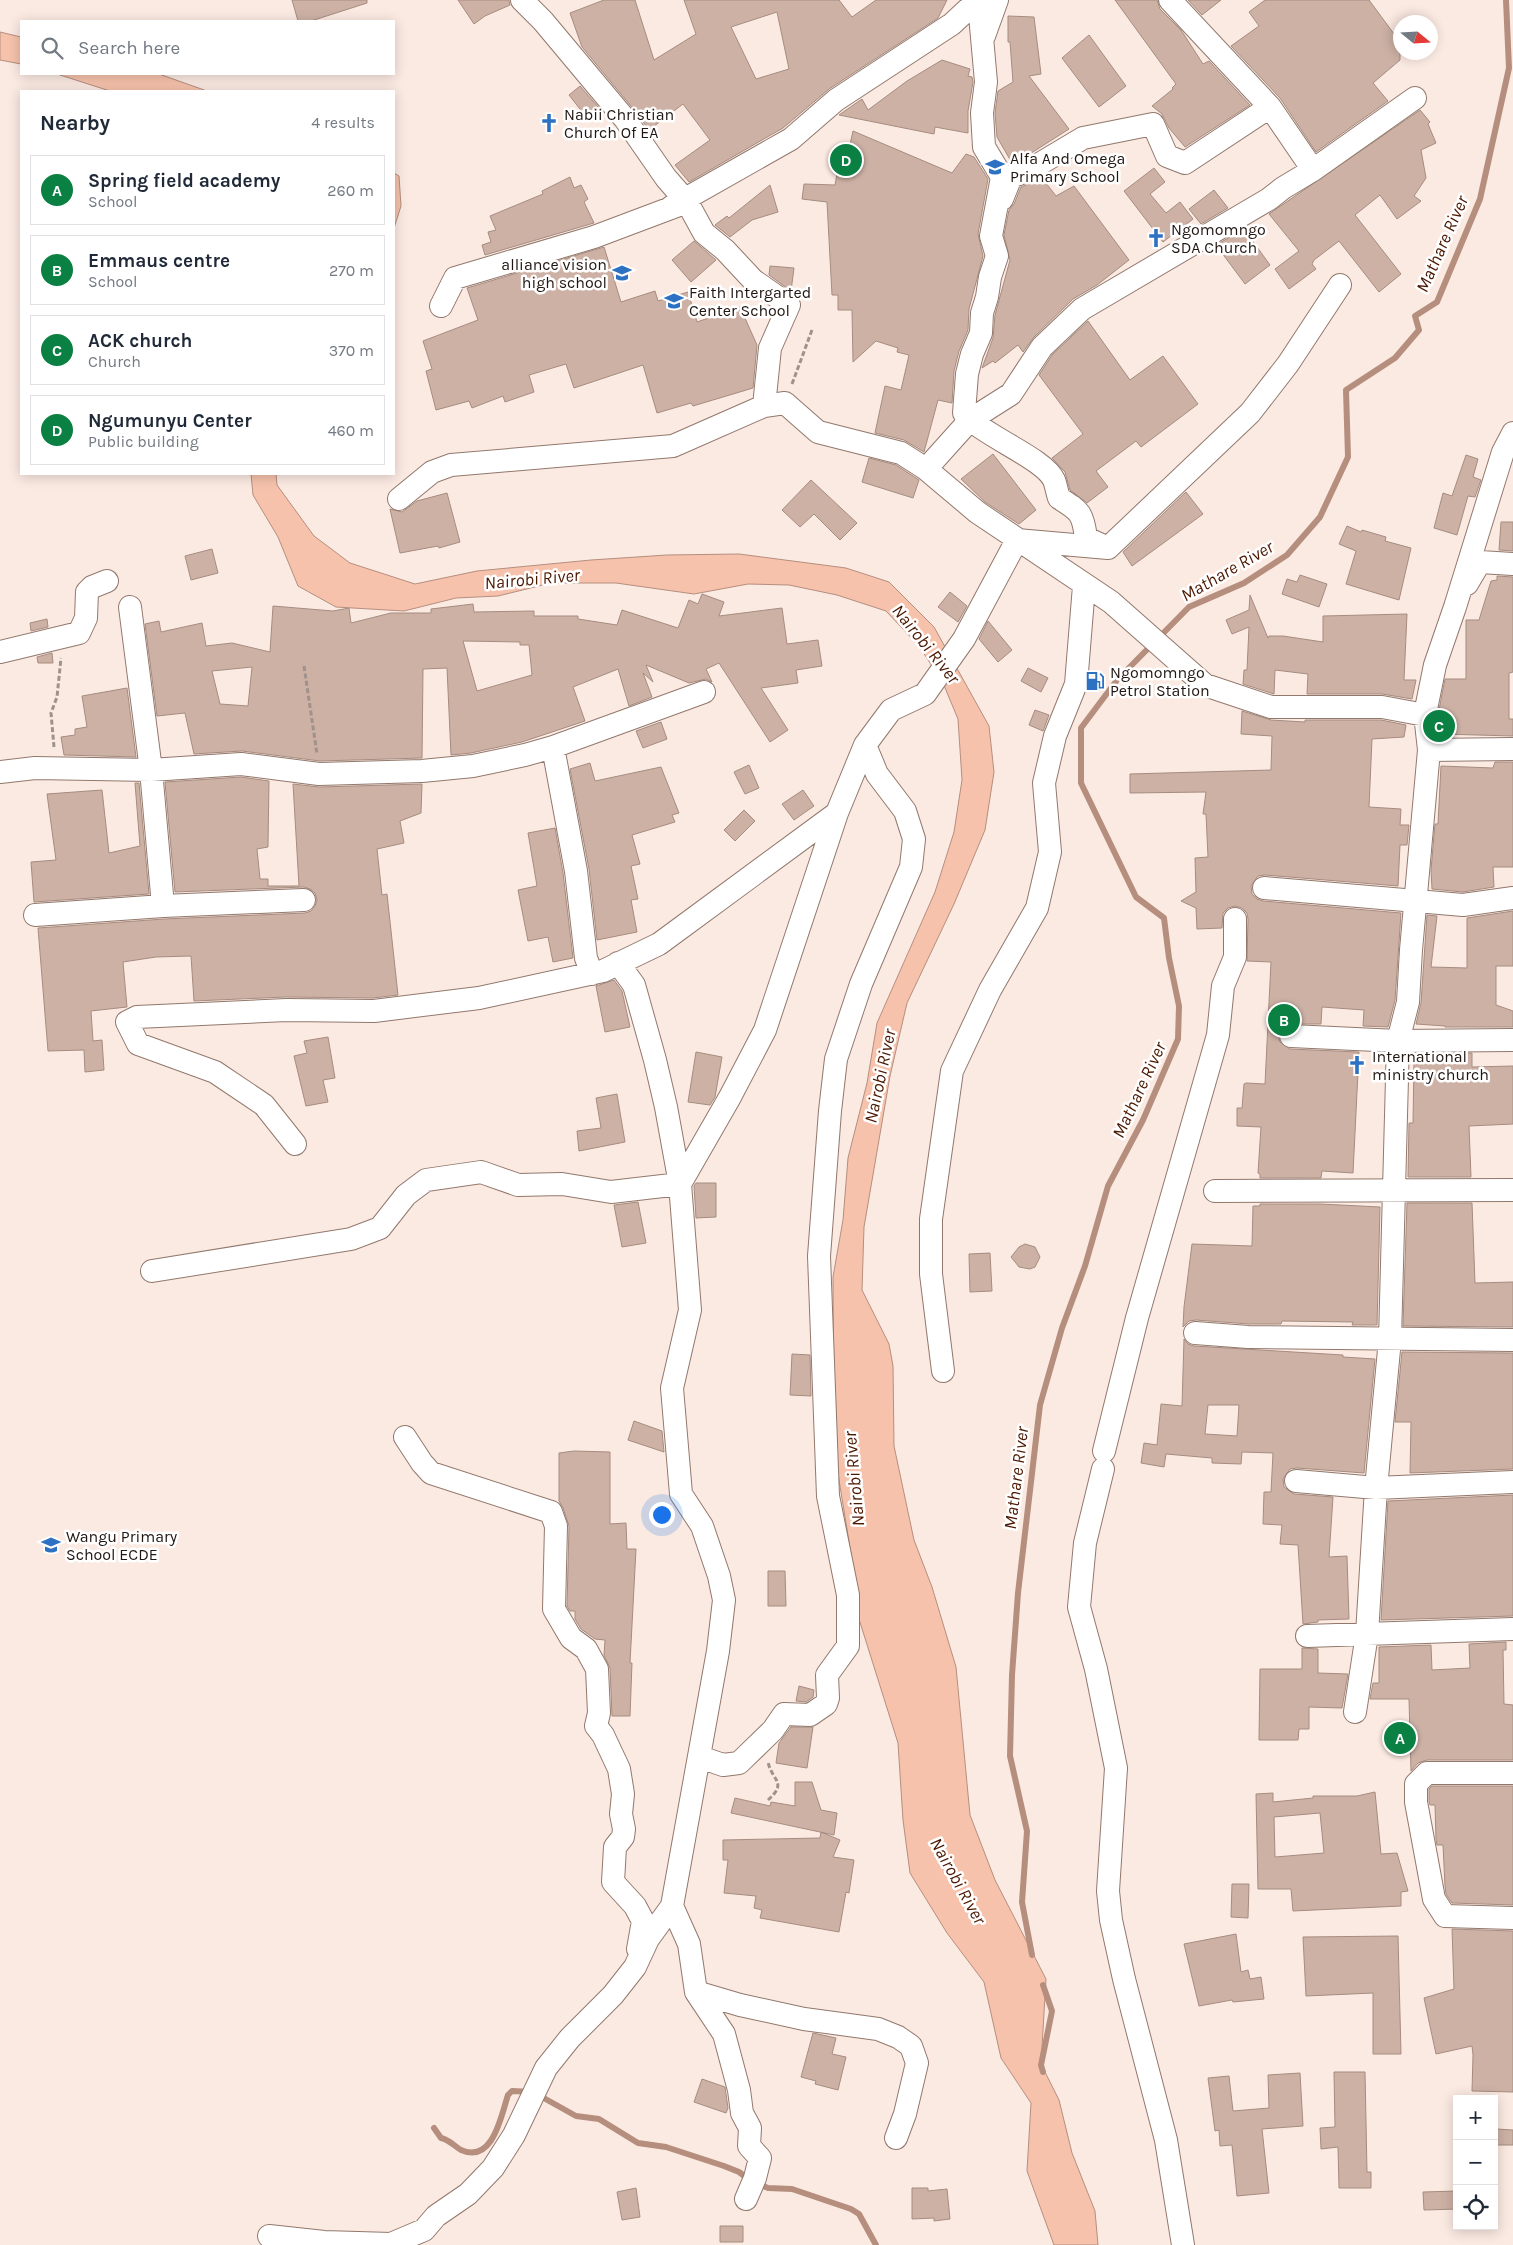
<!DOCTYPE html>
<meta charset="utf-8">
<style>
body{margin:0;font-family:Karla,sans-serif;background:#f2f2f3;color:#1f2937}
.controls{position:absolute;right:15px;bottom:15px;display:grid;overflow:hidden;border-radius:0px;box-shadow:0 2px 12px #0003}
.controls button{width:45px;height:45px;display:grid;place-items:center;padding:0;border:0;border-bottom:1px solid #e0e1e3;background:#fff;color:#1f2937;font:25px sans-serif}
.compass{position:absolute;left:1393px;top:15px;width:45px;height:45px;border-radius:50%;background:#fff;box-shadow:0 2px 12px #0003;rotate:108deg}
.you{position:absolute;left:661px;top:1514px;width:18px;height:18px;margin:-12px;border:4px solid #fff;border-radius:50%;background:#1a73e8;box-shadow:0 0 0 8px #1a73e833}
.badge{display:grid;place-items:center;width:32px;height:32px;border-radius:50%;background:#0b8043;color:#fff;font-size:16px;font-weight:700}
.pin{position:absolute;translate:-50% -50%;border:2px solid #fff;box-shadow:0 1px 5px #0006}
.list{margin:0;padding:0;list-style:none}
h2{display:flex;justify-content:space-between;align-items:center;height:65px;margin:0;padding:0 20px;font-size:21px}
h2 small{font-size:16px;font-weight:400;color:#747a83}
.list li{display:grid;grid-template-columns:32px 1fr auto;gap:15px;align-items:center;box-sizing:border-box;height:70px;margin:0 10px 10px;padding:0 10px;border:1px solid #e0e1e3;border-radius:0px}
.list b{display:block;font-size:19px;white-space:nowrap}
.list p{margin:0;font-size:16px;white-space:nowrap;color:#747a83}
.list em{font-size:16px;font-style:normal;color:#747a83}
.icon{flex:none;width:28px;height:28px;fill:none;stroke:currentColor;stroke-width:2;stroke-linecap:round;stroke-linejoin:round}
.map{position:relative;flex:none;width:1513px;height:2245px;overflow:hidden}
.search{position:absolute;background:#fff;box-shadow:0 2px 12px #0003;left:20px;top:20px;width:375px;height:55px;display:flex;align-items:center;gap:12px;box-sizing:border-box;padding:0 18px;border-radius:0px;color:#747a83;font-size:19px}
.panel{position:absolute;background:#fff;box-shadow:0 2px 12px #0003;left:20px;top:90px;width:375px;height:385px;border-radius:0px}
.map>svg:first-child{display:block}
.water{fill:#f6c2ac;stroke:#b68e7e}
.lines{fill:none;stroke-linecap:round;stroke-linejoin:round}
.stream{stroke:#b68e7e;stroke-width:6}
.building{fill:#cdb1a5;stroke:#a68c80;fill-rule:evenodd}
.minor-casing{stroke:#92786c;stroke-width:24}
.path{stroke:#9f918b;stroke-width:3;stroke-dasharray:5 2.5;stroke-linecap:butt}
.minor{stroke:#fff;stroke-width:22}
.labels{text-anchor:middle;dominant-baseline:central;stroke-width:5;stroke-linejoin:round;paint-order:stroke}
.poi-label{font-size:16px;fill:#201612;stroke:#fff;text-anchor:start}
.water-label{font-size:18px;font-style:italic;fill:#4b1800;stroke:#fff}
</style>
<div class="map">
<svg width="1513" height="2245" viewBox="0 0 1513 2245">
<rect width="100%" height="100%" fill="#fbeae2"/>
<path class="water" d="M0 32 21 37V64L0 60Z
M57 74H159L207 91H110Z
M394 173 399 176 401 206 394 228Z
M251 474H276L277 485 314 536 350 563 415 584 477 571 591 560 667 555 739 554 846 568 889 582 934 627 989 726 994 772 985 830 954 904 907 1003 890 1076 864 1227 862 1290 889 1344 893 1366 894 1446 914 1540 932 1587 956 1667 970 1815 995 1880 1046 1979 1041 2064 1059 2100 1072 2153 1095 2211 1098 2245H1054L1027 2171 1031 2103 1001 2058 984 1982 947 1933 910 1873 903 1820 898 1743 858 1616 852 1560 834 1449 833 1277 843 1220 848 1158 867 1083 877 1023 935 892 954 832 962 780 958 719 943 683 919 646 886 611 837 595 789 585 748 584 694 594 616 583H551L498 596 456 598 404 611 336 607 298 586 278 537 253 495Z"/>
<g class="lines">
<path class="stream" d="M1032 1955 1022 1902 1027 1831 1010 1756 1012 1675 1018 1593 1040 1405 1062 1328 1085 1266 1108 1186 1143 1120 1178 1039 1179 1006 1169 958 1164 918 1136 897 1081 783V728L1117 680 1189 607 1244 583 1287 555 1320 517 1348 457 1346 390 1395 358 1419 330 1415 316 1437 302 1480 199 1509 68 1506 0
M1043 1985 1052 2011 1041 2065 1043 2072
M434 2128 441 2138C450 2140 454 2146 461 2150 493 2164 501 2116 508 2095L512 2091 533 2092 576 2116 599 2119 638 2143 666 2147 724 2166 739 2172 751 2181 768 2188 792 2189 851 2209 859 2214 876 2245"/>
</g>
<path class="building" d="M292 0H367V3L311 21H298Z
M458 0H509L510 5 485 16 474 24Z
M604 0H635L654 60 696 34 684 0H839L852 17 876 0H947L938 18 829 89 783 128 689 182 675 165 710 140 683 104 649 130 635 111 582 47 570 13ZM777 12 789 69 756 79 731 27Z
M1115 0H1157L1160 9 1181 30 1203 64 1209 61 1250 105 1185 147 1169 128 1162 114 1152 106 1173 89 1172 88 1176 84Z
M1188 0H1221L1202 15Z
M1265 0H1369L1400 42V60L1373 83 1388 101 1316 152 1280 98 1231 46 1259 26 1249 12Z
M1008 16 1034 17 1041 74 1029 76 1069 129 1025 157 1012 163 997 137 995 113 998 91 1013 82 1010 42H1008Z
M1089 35 1126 86 1099 107 1062 58Z
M942 60 970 69 968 76 972 77 973 82 968 111V133L935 127 934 134 839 115 862 99 868 110 907 81Z
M580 86 599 108 587 118 569 95Z
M1420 110 1430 122 1428 124 1436 143 1421 150 1426 178 1414 196 1421 201 1397 219 1380 195 1355 215 1401 274 1379 292 1339 241 1314 260 1312 264 1316 269 1289 289 1275 269 1299 251 1269 214Z
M853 131 952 173 966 154 974 157 988 179 978 234 983 256 969 309 968 330 959 351 954 371 952 403 938 400 924 452 904 440 875 433 885 386 901 390 909 355 897 352 898 348 876 341 853 362 852 310H838V295H832L827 202 802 199 804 184 835 185 842 147 849 149Z
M1154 168 1165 182 1150 194 1166 213 1180 202 1193 219 1163 242 1124 191Z
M570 177 574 188 581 185 588 199 584 202 594 223 485 255 482 245 491 242 488 232 496 230 490 216 543 194 542 191Z
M1042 178 1056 196 1074 186 1129 260 1097 285 1073 299 1033 338 1023 352 1018 345 995 363 993 361 982 368 993 338 995 315 1010 260 1004 235 1009 210 1014 204 1021 187Z
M770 185 778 212 752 220 730 237 715 225 727 216 729 218Z
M1214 190 1228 208 1201 224 1189 209Z
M1244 229 1270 265 1245 284 1216 245Z
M694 241 716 260 691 282 672 260Z
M604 247 621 302 655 291 658 301 688 292 697 322 740 307 757 345 753 388 693 406 691 403 657 413 643 365 574 388 566 364 529 375 534 392 505 402 503 396 472 408 469 401 436 410 426 371 432 369 423 341 478 320 467 288Z
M770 266 794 268 791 291 769 275Z
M1088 321 1130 380 1163 356 1198 404 1141 447 1136 441 1096 471 1108 487 1087 503 1070 490 1065 472 1052 458 1083 434 1039 375 1052 355Z
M993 454 1036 510 1019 524 985 502 961 479Z
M1466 455 1478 459 1473 477 1481 480 1475 497 1468 496 1457 535 1434 528 1443 493 1452 496Z
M869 458 896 465 919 480 913 498 862 482Z
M811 480 857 523 840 540 814 514 800 527 782 510Z
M1186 492 1203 514 1132 566 1123 552Z
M447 493 460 542 439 548 438 546 400 553 390 509 402 512 417 501Z
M1501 522H1513V551L1499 550Z
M1347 526 1361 532 1362 530 1386 537 1385 541 1411 548 1399 600 1346 584 1356 551 1339 544Z
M212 549 218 573 191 580 185 556Z
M1300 575 1327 584 1319 607 1282 594 1287 579 1297 582Z
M1497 576 1513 577V672L1509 673V719H1513V736L1440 734 1438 715 1445 679H1466V620H1479L1491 581 1497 580Z
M950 592 967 606 958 622 938 607Z
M702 594 724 602 719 616 782 608 787 644 818 640 822 666 796 670 798 683 761 688 788 730 770 742 719 663 706 669 712 682 706 679 689 683 646 665 653 682 643 673 652 697 629 706 618 669 573 687 585 721 522 742 471 753 451 755 447 668 423 669 422 758 320 761 242 751 194 754 185 713 157 716 145 624 159 621 161 632 202 623 206 646 232 643 270 652 273 606 333 611 349 608 351 623 391 613H431V609L473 604 474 612 534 611V616H578V619L617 625 622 610 678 628 689 600 698 604ZM463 641 520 642V645H529L532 675 477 691ZM252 667 248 706 220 704 212 671Z
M1250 595 1268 638 1269 636H1283L1323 642V616L1407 614 1404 680H1416L1412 699 1382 694H1307L1308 674 1275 670 1274 694 1243 684 1244 670H1247L1249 627 1232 634 1226 620 1249 610Z
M47 619 48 627 31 631 30 623Z
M988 621 1012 650 998 662 979 639Z
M52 653 53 663H38L37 657Z
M1028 668 1048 678 1041 692 1021 681Z
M127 688 136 757 64 755 61 737 75 735V729L87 727 82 696Z
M1035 710 1049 715 1043 731 1029 725Z
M1242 711 1271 720 1305 722V720H1381L1406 725 1404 737 1372 739 1369 807 1401 809 1400 825H1409L1407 845H1400L1398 886 1265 875 1258 876 1251 886 1252 894 1257 899 1263 901 1401 913 1395 1000 1388 1027 1363 1026 1364 1010 1322 1007 1321 1024H1285L1280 1029 1278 1035 1280 1042 1290 1049 1359 1052 1353 1173 1322 1171 1321 1178H1260V1174L1258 1173 1261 1127 1237 1126V1108H1242L1244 1084 1246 1083 1265 1084 1271 962 1247 961 1248 919 1247 913 1242 908 1235 906 1228 908 1223 913 1222 928 1197 929 1196 908 1181 901 1196 892 1195 858 1208 857 1206 814H1203L1206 792 1130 793V774L1271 770 1272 736 1241 734Z
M661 722 667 739 643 748 636 731Z
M1495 762H1513V867H1493L1494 887 1463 892 1432 889 1431 870 1435 824H1438L1441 766 1493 768Z
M590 763 595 781 661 767 679 813 672 815 675 822 632 835 640 864 631 866 638 899 631 900 637 932 597 940 589 869 570 769Z
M749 765 759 788 745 794 734 772Z
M241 777 269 781 268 847 257 849 260 879H268V886H299L293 784 319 787 422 784 421 813 400 821 404 843 377 849 382 895 387 894 398 995 373 998 286 997 194 1001 191 956 156 957 123 962 127 1007 91 1011 93 1041 102 1040 104 1070 85 1072 84 1050 48 1051 38 928 164 919 305 913 311 911 315 906 317 900 315 893 310 889 304 887 175 892 165 782Z
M135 783H139L149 894 34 902 31 862 56 860 47 794 102 790 109 853 140 846Z
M803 790 814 806 794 820 782 804Z
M744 810 755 821 735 841 724 830Z
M555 828 563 873 573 958 553 962 548 937 528 941 518 890 537 886 528 833Z
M1513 911V966H1496V1005L1513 1011V1027H1445V1026L1416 1024 1421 1003 1427 915 1437 916 1431 967 1467 968V918Z
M614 980 622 991 630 1027 605 1032 596 986Z
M328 1037 335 1078 323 1080 328 1102 306 1106 294 1056 307 1053 304 1041Z
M696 1052 722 1057 715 1097 710 1105 688 1102Z
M1472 1053V1067L1513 1066V1124L1469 1126 1471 1177H1408L1409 1123H1413L1414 1059H1445V1054Z
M617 1094 625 1142 579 1151 577 1131 601 1128 596 1098Z
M696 1183H716V1217L696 1218 694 1186Z
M638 1202 646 1243 622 1247 614 1205Z
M1407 1203H1472L1475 1283 1513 1282V1327L1403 1326Z
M1260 1204H1320L1380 1207 1377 1325H1352L1353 1322 1282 1321 1281 1324H1249L1196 1320 1189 1321 1183 1327 1184 1307 1192 1244 1252 1246 1253 1206H1260Z
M1025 1244 1035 1247 1040 1257 1035 1267 1030 1269 1019 1267 1011 1257 1019 1247Z
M990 1253 992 1291 970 1292 969 1254Z
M1184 1339 1188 1344 1194 1346 1343 1355V1357L1375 1359 1364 1473 1297 1468 1290 1469 1283 1479 1284 1487 1294 1494 1333 1497 1329 1557 1347 1556 1349 1619 1318 1620V1622L1303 1624 1298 1545 1280 1544 1282 1525 1263 1524 1264 1492H1271L1273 1453 1242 1452 1241 1464 1212 1463V1458L1166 1454 1164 1467 1141 1463 1144 1443 1157 1445 1161 1404 1182 1406ZM1208 1405H1239L1237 1436 1205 1434Z
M1402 1352 1513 1353V1469L1410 1473 1411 1422H1395Z
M792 1354 810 1355 811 1396 790 1395Z
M634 1421 662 1431 664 1452 628 1440Z
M574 1451 610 1452V1524L626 1523 627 1549H636L630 1663H632L630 1716H612L610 1668 604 1655 605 1640 595 1639 581 1629 575 1619V1611H570L567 1606 569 1526 563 1508 559 1501V1453Z
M1513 1495V1616L1381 1620 1388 1501Z
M768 1571H785L786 1606H768Z
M1506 1642V1650H1503L1504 1704 1513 1705V1760H1427L1418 1763 1411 1771 1409 1699H1370L1373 1683H1379V1647L1431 1645 1432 1670 1470 1668 1469 1644Z
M1302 1648 1318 1649V1673L1348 1674 1342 1708 1309 1707V1729H1299L1298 1740H1259L1260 1669H1302Z
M799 1686 814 1690 813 1697 806 1702 796 1701Z
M791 1727H813L807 1768 776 1763 779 1743Z
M795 1782H812L821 1810 837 1813 834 1835 731 1813 735 1798 770 1806 771 1802 795 1806Z
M1432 1786H1513V1905L1452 1903 1446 1894 1445 1886 1443 1845H1437L1436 1839 1435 1805H1430L1429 1801V1789Z
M1375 1792 1381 1854 1397 1853 1408 1891 1401 1892V1906L1293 1911 1291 1889H1258L1256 1794 1273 1793V1802L1313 1798V1796H1357ZM1320 1813 1324 1853 1275 1857 1274 1817Z
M821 1832 840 1840 833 1857 854 1860 849 1893 846 1892 839 1932 760 1918 762 1910 754 1908 756 1896 724 1893 728 1860H723V1840L820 1838Z
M1232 1884H1249L1248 1918 1231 1917Z
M1452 1929 1513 1931V2092L1472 2091 1473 2055 1472 2046 1436 2054 1424 1998 1454 1989Z
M1236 1934 1241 1972 1248 1970 1250 1979 1261 1977 1264 1999 1233 2002 1232 2000 1199 2006 1184 1944Z
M1398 1936 1401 2054H1373V1993L1306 1996 1303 1937Z
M813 2033 836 2038 832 2054 846 2057 838 2090 815 2084 816 2081 801 2077Z
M1334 2072H1365L1367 2172H1371V2188H1339L1338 2147 1321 2149 1320 2128 1335 2127Z
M1300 2073 1303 2126 1262 2129 1269 2193 1237 2196 1232 2145 1220 2146 1219 2130 1215 2131 1208 2078 1229 2076 1233 2111 1269 2108 1268 2075Z
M702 2079 725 2087 728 2108 726 2113 694 2102Z
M1496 2129 1513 2130V2145H1496Z
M636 2188 640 2217 622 2220 617 2192Z
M912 2188H928V2191L947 2189 950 2219 934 2221V2218L912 2219Z
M1457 2191V2209L1424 2210 1423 2192Z
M720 2226H743V2242H720Z"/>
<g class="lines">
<g class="minor-casing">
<path id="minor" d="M522 0 543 21 625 119 666 178 687 202 704 233 725 250 753 280 789 305 770 348 764 406 785 403 818 432 901 453 926 469 977 512 1111 602 1205 685 1271 707H1382L1425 715
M1313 170 1415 98
M1002 199 1011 177 1031 169 1083 138 1153 124 1167 156 1185 163 1270 107
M441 306 455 278 594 237 687 202 671 207 791 139 836 100 952 24 967 10 979 4
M1513 433 1503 452 1455 607 1435 665 1425 714 1429 750 1513 749
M926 469 970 420 1011 394 1042 347 1082 309 1269 199 1283 188 1313 170 1270 107 1170 0
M399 499 432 472 451 465 673 446 764 406
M1108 548 1250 413 1288 364 1340 285
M1467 584 1480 562 1513 564
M130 607 151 770 163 906
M0 652 79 633 86 618 87 592 92 587 107 581
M553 747 576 871 586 958 592 974
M0 772 35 768 151 770 241 764 319 774 422 771 473 766 525 755 553 747 704 692
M1264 888 1463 905 1513 898
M35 915 163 906 304 900
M1291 1036 1398 1041 1513 1040
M295 1144 264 1105 215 1072 138 1044 127 1022 137 1017 287 1010 374 1011 479 998 603 971 659 944 837 813
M1215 1191 1513 1190
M152 1271 351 1239 380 1228 406 1195 426 1180 481 1172 518 1185 562 1184 611 1192 680 1184 666 1107 655 1060 634 985 618 963
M1195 1333 1248 1337 1513 1340
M943 1371 931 1274V1219L952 1071 990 990 1037 908 1050 852 1044 783 1055 736 1076 684 1084 586
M405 1437 422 1463 431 1473 551 1512 556 1526 554 1609 571 1638 586 1649 597 1669 599 1713 596 1726 603 1735 619 1769 623 1794 621 1814 624 1829 623 1837 615 1847 613 1882 635 1906 643 1921 638 1949
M1104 1451 1137 1318 1218 1035 1223 986 1235 957V919
M1103 1469 1085 1543 1079 1607 1096 1669 1116 1768 1108 1891 1111 1920 1124 1979 1166 2140 1183 2245
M1296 1481 1376 1488 1513 1482
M1307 1636 1513 1629
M1355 1712 1367 1634 1376 1488 1390 1339 1398 1041 1408 1002 1411 950 1429 750
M700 1757 723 1765 739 1763 773 1730 784 1714 810 1715 826 1704 828 1698 827 1675 848 1646V1595L828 1496 819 1256 830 1111 836 1059 861 984 911 867 914 839 905 811 877 774 865 745
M1513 1773H1427L1416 1784V1802L1434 1899 1445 1916 1513 1918
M672 1906 689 1944 696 1992 724 2034 739 2090 742 2113 750 2128 749 2146 760 2158 755 2178 746 2199
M696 1992 740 2005 804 2019 878 2029 898 2037 911 2046 917 2063 905 2114 896 2138
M269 2236 324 2242 391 2244 424 2230 436 2216 468 2194 493 2168 514 2135 546 2068 570 2038 613 1995 635 1967 648 1939 672 1906 718 1651 724 1600 719 1576 702 1526 681 1494 672 1388 690 1310 680 1184 730 1097 765 1030 837 813 865 745 891 710 925 694 964 639 1017 540 1108 548 1086 538C1083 513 1080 511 1059 498 1057 492 1056 485 1054 480 1044 458 981 435 964 413L967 374 972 354 981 333 982 313 987 297 990 277 997 256 991 236 1002 177 984 147 982 113 986 82 979 4 984 36 997 0"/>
</g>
<path class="path" d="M792 384 812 330
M304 666 317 754
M54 747 51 713 57 697 61 658
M768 1800C788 1782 772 1781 768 1762"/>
<use href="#minor" class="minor"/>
</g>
<defs>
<g id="church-bare" transform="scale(1.5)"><path d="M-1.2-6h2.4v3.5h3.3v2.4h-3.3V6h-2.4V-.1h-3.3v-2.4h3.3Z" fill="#2c71c2" stroke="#fff" stroke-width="2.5" paint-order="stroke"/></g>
<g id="school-bare" transform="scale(1.5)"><path d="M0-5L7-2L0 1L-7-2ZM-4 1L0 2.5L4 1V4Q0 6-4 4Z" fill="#2c71c2" stroke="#fff" stroke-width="2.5" paint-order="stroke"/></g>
<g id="fuel-bare" transform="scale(1.5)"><path d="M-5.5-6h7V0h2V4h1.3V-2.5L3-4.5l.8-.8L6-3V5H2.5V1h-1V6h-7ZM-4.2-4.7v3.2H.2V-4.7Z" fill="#2c71c2" stroke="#fff" stroke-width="2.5" paint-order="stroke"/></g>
</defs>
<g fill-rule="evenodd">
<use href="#church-bare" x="549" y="123"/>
<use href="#school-bare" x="995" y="167"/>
<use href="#church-bare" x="1156" y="238"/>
<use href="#school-bare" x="622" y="273"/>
<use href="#school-bare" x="674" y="301"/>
<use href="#fuel-bare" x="1095" y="681"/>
<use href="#church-bare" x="1357" y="1065"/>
<use href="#school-bare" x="51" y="1545"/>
</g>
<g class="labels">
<g class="poi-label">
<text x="564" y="114">Nabii Christian<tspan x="564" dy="18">Church Of EA</tspan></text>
<text x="1010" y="158">Alfa And Omega<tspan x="1010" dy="18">Primary School</tspan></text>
<text x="1171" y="229">Ngomomngo<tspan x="1171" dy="18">SDA Church</tspan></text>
<text x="607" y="264" text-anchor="end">alliance vision<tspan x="607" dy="18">high school</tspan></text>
<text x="689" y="292">Faith Intergarted<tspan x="689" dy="18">Center School</tspan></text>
<text x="1110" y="672">Ngomomngo<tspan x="1110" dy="18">Petrol Station</tspan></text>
<text x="1372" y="1056">International<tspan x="1372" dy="18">ministry church</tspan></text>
<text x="66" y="1536">Wangu Primary<tspan x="66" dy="18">School ECDE</tspan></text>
</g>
<g class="water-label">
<text transform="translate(1442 244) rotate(-66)">Mathare River</text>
<text transform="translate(1227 571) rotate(-30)">Mathare River</text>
<text transform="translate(532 579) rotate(-5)">Nairobi River</text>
<text transform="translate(926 644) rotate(51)">Nairobi River</text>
<text transform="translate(880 1076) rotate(-78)">Nairobi River</text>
<text transform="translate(1139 1090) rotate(-65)">Mathare River</text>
<text transform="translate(1016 1478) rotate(-83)">Mathare River</text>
<text transform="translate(854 1479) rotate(-95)">Nairobi River</text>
<text transform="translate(958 1881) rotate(61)">Nairobi River</text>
</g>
</g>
</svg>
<div class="controls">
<button>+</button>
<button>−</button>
<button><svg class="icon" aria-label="locate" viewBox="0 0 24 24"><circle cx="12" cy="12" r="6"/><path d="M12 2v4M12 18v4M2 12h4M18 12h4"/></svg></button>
</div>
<svg class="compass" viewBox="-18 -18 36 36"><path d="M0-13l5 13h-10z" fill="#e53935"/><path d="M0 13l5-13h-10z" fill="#747a83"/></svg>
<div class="you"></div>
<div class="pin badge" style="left:1400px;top:1738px">A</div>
<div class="pin badge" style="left:1284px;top:1020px">B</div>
<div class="pin badge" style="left:1439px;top:726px">C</div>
<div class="pin badge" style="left:846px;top:160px">D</div>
<div class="search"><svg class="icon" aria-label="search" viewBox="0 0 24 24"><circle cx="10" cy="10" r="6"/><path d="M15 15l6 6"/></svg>Search here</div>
<section class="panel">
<h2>Nearby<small>4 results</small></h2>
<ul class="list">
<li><span class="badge">A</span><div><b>Spring field academy</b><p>School</p></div><em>260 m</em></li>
<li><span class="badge">B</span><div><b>Emmaus centre</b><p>School</p></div><em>270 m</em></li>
<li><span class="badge">C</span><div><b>ACK church</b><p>Church</p></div><em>370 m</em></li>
<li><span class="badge">D</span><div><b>Ngumunyu Center</b><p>Public building</p></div><em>460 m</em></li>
</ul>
</section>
</div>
